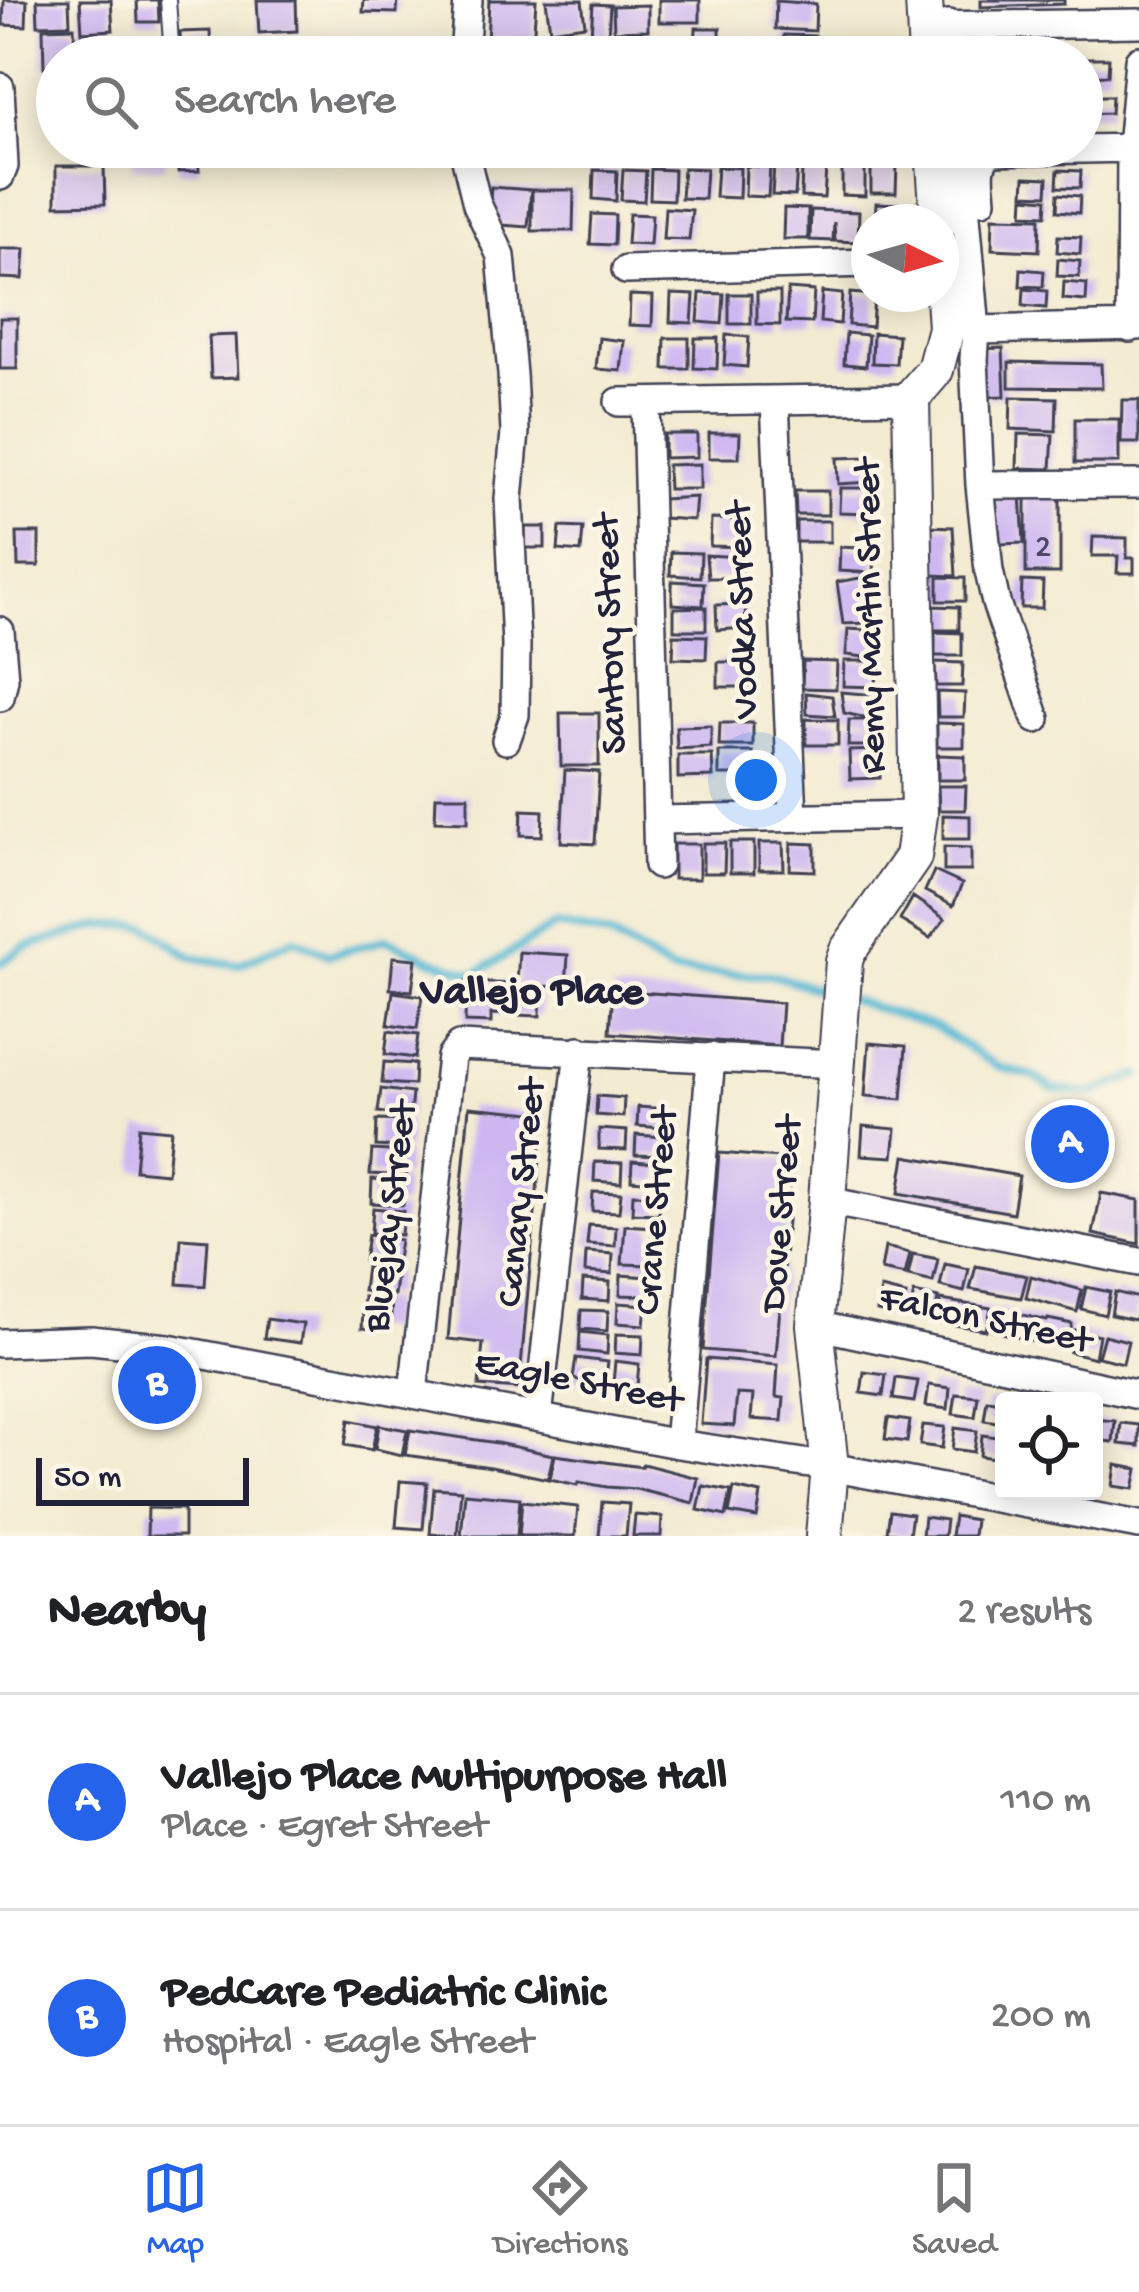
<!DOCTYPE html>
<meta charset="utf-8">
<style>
body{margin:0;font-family:"Gochi Hand",sans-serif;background:#f2f2f2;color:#202124}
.controls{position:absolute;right:36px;bottom:36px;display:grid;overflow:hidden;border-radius:12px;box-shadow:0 6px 30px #0003}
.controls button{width:108px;height:108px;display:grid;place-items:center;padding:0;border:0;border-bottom:3px solid #e0e0e0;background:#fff;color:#202124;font:60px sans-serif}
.compass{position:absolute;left:851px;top:204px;width:108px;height:108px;border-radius:50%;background:#fff;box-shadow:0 6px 30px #0003;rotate:95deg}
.scale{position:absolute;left:36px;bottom:30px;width:213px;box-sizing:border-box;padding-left:12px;border:6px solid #22223b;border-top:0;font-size:33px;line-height:42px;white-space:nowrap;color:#22223b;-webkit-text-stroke:9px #fcf5e5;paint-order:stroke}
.you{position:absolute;left:756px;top:780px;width:42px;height:42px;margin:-30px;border:9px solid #fff;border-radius:50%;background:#1a73e8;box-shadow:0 0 0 18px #1a73e833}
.badge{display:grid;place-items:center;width:78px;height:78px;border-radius:50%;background:#2563eb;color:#fff;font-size:39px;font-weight:700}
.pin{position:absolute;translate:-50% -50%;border:6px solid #fff;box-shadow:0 3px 12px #0006}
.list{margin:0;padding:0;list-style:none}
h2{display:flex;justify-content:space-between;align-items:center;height:156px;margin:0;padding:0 48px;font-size:51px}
h2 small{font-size:39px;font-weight:400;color:#757577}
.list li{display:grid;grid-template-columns:78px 1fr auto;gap:36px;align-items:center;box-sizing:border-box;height:216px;padding:0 48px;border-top:3px solid #e0e0e0}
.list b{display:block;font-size:45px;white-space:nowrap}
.list p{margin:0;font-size:39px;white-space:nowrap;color:#757577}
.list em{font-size:39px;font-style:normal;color:#757577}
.icon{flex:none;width:66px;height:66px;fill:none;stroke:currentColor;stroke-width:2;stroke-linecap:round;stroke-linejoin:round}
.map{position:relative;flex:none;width:1139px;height:1536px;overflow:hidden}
.search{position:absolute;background:#fff;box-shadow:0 6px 30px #0003;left:36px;right:36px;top:36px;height:132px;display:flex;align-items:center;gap:30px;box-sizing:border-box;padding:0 42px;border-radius:66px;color:#757577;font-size:45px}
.sheet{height:588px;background:#fff}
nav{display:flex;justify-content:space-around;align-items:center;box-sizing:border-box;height:168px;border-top:3px solid #e0e0e0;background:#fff;font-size:33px;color:#757577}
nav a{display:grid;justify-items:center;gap:6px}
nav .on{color:#2563eb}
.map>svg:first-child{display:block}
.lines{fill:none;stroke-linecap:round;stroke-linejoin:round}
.stream{stroke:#55b7d3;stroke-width:9}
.building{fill:#ceb7f1}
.service-casing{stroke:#414052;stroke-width:18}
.minor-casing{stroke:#414052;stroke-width:32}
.tertiary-casing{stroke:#414052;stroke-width:40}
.service{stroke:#fff;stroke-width:14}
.minor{stroke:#fff;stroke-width:27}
.tertiary{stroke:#fff;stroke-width:36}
.labels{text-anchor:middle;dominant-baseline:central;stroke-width:9;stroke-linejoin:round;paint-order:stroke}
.number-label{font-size:33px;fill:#4d4768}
.street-label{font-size:39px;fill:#22223b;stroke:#fcf5e5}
.neighbourhood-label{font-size:42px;font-weight:bold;fill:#22223b;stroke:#fcf5e5}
</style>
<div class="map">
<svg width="1139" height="1536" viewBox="0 0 1139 1536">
<rect width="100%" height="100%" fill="#fcf5e5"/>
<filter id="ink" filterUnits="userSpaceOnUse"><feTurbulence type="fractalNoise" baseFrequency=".00833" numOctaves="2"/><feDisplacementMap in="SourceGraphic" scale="24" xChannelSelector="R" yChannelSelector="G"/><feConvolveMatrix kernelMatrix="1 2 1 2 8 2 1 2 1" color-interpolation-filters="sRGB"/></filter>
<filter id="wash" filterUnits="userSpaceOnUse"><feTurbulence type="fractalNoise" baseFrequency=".004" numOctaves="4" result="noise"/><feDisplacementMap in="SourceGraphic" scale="48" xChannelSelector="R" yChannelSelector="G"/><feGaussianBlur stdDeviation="2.7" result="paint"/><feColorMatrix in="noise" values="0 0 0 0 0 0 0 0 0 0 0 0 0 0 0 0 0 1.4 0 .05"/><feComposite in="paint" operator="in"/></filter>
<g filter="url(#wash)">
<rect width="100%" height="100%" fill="#f3ebd1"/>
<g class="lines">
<path class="stream" d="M0 963 25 947 101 925 147 926 191 957 238 965 294 939 329 955 387 939 430 959 475 974 556 925 610 936 672 972 772 975 830 993
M852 1000 937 1028 998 1067 1033 1076 1053 1089 1088 1094 1139 1075"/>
</g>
<g id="blocks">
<path class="building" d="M4 0H27L26 26 3 25Z
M37 0H69L70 24 38 25Z
M80 0H111L113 30 82 32Z
M137 0H158L159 22H138Z
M257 0H296L297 31 259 33Z
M364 0H398L397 13 363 12Z
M489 0H536L533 45 487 43Z
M546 0H582L585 25 550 30Z
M659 0H700V22H659Z
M981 0H1064V4L981 7Z
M776 1 816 4 815 31 775 29Z
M593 4 610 5 608 36 591 35Z
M648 5V30L614 31 613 6Z
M74 27 75 57H57V67H44L43 28Z
M696 28H720V56L695 55Z
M556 30 575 31 574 51 555 49Z
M210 31 211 57H181L180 32Z
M784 35 816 36 815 57H783Z
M588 37 609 39 607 57H586Z
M1082 58H1109L1108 75 1082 76Z
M1082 96H1112L1111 113 1082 114Z
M132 147H166L165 168 132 167Z
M399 147H446L445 157 398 155Z
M198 152 199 171 178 172 177 153Z
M871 164H897L896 193H871Z
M774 165 797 166 795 196 772 195Z
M56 166H104L105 204 56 205Z
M746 166 770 167 768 197 745 196Z
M842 166H865V196L842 195Z
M717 167 740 168 739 198 715 197Z
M802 167 826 168 824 198 801 197Z
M683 168 706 169 704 199 681 198Z
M651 169 674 170 673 200 650 199Z
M594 170 617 171 616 201 593 199Z
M623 170 646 171 644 201 621 200Z
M1058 170 1081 171 1080 188 1057 187Z
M1025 177 1048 178 1047 195 1024 194Z
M491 187 531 190 528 227 488 224Z
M532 190H574L573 231H532Z
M1058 194 1080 196 1079 213 1057 211Z
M1024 197 1047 199 1046 215 1023 214Z
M876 203 899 204 898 222H875Z
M665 208 692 210 689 240 663 239Z
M784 208 808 209V239H783Z
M811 210 859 212 858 242 835 241 834 222 833 241 810 240Z
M592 214 615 215 614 245 590 244Z
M629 214 652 215 650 245 627 244Z
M993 217 1040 218 1039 251 992 249Z
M1058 236 1081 237 1080 254 1057 252Z
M0 249H25L23 279 0 278Z
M1058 259 1080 261 1079 277 1057 276Z
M1021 269 1044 271 1043 287 1020 286Z
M1064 282 1087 284 1086 301 1063 299Z
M788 289 814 291 812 323 786 322Z
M1024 289 1047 291 1046 308 1023 306Z
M757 292H780V325L757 324Z
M822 292 842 294 840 324 820 322Z
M700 293 724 294 722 324 698 322Z
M850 293 874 295 872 327 848 325Z
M671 294 694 295 692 323 670 322Z
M729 294H751V324H729Z
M630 295 653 296 652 326 629 325Z
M0 318H17V369H0Z
M846 333 868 335 866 366 844 364Z
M873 333 898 335 896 364 872 363Z
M236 335 238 377 211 378 209 336Z
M726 335 749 337 747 367 724 365Z
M599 338 624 341 621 371 596 369Z
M665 338H689V369H664Z
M695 338H718L717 369 694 368Z
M1003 348 1005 396 979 397 977 349Z
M1009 362 1101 364 1102 388 1009 387Z
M1011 397 1057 398 1056 431 1010 429Z
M1122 400H1139V443H1121Z
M1075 419H1119V463H1075Z
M709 433H740L739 458H709Z
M664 434H697V457L664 458Z
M1018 434 1053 435 1051 469 1017 468Z
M869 457 871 482 838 484 837 458Z
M700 464V489H668L667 465Z
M840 488H872L871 513 839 512Z
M795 491H828V515H796Z
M1026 493H1060V573H1026Z
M1021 495 1024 543 998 544 995 497Z
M696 497 694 520 662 518 663 499Z
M711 519 744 520 743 547 710 546Z
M796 521H830V542H796Z
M926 526 953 527 956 576 930 575Z
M525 527H545V548H525Z
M560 527 583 528 581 552 558 550Z
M17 533H39V566H18Z
M1093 537 1127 538V558H1134V573H1117L1118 556H1092Z
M840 547 875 549 874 573 839 571Z
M671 552 701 553 700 577 670 575Z
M706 555 740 557 743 578H708Z
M866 577 868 623 843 624 837 582Z
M938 577 965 578V601H938Z
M672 581 704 583 703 606 672 604Z
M1022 581 1043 582 1042 608H1021Z
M745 604 746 628 717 630 716 605Z
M932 606 959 607V630H932Z
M706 607V630H674V608Z
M848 629 878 631 875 658 846 655Z
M935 632 962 633V656H935Z
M674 635 707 636 706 659 673 658Z
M803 661 837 662 836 689 802 688Z
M844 661H877L876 687 843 686Z
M718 662H750V687H718Z
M935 662 963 663 962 686H936Z
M841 692 875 695 876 720 844 713Z
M937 692 965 693 964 717H938Z
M806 693 832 696 835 716 807 714Z
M560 713H599V766H561Z
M806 719 838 720V745H806Z
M849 720H880V746H848Z
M720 723H753V746H719Z
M937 723 964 724V747H937Z
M711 726V747L677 749 676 727Z
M880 750V778L850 779 849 751Z
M719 752H753V775H719Z
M678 755H712L713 777 678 778Z
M938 755 965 756V780H938Z
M565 770 599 772 595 844 561 842Z
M938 786H966L965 810H939Z
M436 796H468V822L435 821Z
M522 810 543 811 542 836 521 835Z
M943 815 970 816V839H943Z
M730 842H754V873H730Z
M703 843H725L724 873H703Z
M759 843H783L784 870H759Z
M791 843 815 844V871L790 870Z
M673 844H699V879H673Z
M944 847 971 848V871H944Z
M934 871 962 884 953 906 925 891Z
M913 897 945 919 930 938 900 920Z
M519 952 568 955 566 987 541 986 540 1016 491 1014V1023L465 1022 466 982 517 984Z
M393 957 416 959 412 991 390 989Z
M613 990 782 1003 779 1046 610 1033Z
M393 992 422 996 417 1029 388 1025Z
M388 1031 418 1035 415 1058 385 1054Z
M869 1043 906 1046 902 1099 865 1096Z
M384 1062 415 1064 414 1085 382 1083Z
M381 1089 412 1093 410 1116 378 1112Z
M597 1096 624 1098 623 1117 596 1115Z
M469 1107 544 1114 519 1389 479 1386 483 1343 448 1339Z
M638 1107 666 1109 664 1128 637 1126Z
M377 1120 409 1121 408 1148 376 1146Z
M1039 1120 1108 1131 1102 1167 1033 1156Z
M863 1126 896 1129 893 1157 861 1155Z
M139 1127 171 1130 167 1173 135 1170Z
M599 1129 627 1131 626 1150 599 1149Z
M636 1135 664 1137 663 1156 635 1155Z
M372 1150 407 1152 406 1176 370 1174Z
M719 1153 792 1159 776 1356 703 1350Z
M905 1156 1019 1176 1013 1213 899 1193Z
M632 1161 659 1163 658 1182 631 1180Z
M595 1162 622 1163 621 1183 594 1181Z
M372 1179 404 1181 403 1205 371 1203Z
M593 1192 621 1193 619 1212 592 1211Z
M1101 1193 1139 1200V1244L1093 1234Z
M633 1194 660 1195 659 1214 632 1213Z
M373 1208 403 1211 401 1235 371 1233Z
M589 1225 616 1227 615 1246 587 1244Z
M625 1225 652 1227 650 1265 622 1264Z
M368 1235 400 1240 396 1266 364 1261Z
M181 1238 208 1240 205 1286 178 1284Z
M885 1247 910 1253 905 1275 881 1270Z
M586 1252 613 1254 612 1274 585 1272Z
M913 1254 938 1259 933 1282 908 1276Z
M945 1264 969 1269 964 1292 940 1286Z
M976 1266 1027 1276 1021 1298 970 1289Z
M366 1267 397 1270 394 1295 363 1291Z
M621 1275 648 1277 647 1296 620 1295Z
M1031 1276 1082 1290 1077 1312 1026 1298Z
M583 1280 610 1282 609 1301 582 1299Z
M1086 1287 1110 1292 1105 1315 1081 1309Z
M881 1289 906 1295 901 1317 877 1311Z
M1115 1292 1139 1298 1135 1320 1111 1315Z
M914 1293 938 1298 934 1321 909 1315Z
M364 1297 392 1300 390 1330 362 1328Z
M941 1300 991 1308 986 1330 936 1322Z
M618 1303 646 1305 644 1325 617 1323Z
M996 1308 1047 1321 1048 1319 1072 1324 1067 1346 1042 1340 1041 1344 992 1330Z
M581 1310 608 1311 607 1331 580 1329Z
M267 1319 303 1324 300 1343 264 1338Z
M1075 1330 1099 1335 1095 1358 1070 1352Z
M580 1332 608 1335 607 1354 579 1351Z
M616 1334 643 1335 642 1355 615 1353Z
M1104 1335 1128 1341 1123 1363 1098 1357Z
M576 1358 608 1362 605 1384 573 1379Z
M706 1359 778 1365 776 1397 784 1398 782 1421 751 1419 753 1395 737 1394 734 1426 701 1424Z
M615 1361 639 1364 637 1386 613 1384Z
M864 1372 886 1375 883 1396 861 1393Z
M149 1376 177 1379 174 1422 155 1420 156 1404H147Z
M896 1378 918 1381 914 1402 893 1399Z
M929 1385 950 1388 948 1409 926 1406Z
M956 1394 978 1396 975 1417 953 1414Z
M987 1400 1004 1402V1423L984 1420Z
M888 1418 910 1421 907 1442 885 1439Z
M1094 1419 1115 1421 1113 1442 1094 1440Z
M349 1420 377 1426 372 1450 345 1445Z
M1121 1423 1139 1425V1446L1119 1444Z
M379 1425 407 1430 402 1455 375 1449Z
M923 1425 945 1427 942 1448 920 1445Z
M955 1428 977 1431 974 1452 952 1449Z
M410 1430 497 1443 553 1455 548 1479 491 1467 405 1455Z
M982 1435 1004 1438 1002 1459 980 1456Z
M555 1455 642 1467 643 1464 698 1478 693 1503 636 1489 607 1487 579 1482 578 1485 550 1479Z
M1116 1465 1138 1469 1134 1489 1113 1486Z
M400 1481 427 1483 423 1529 396 1527Z
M703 1486 731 1491 726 1516 698 1510Z
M434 1488 461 1490 457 1536 430 1534Z
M734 1488 761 1494 757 1518 729 1513Z
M465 1493 520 1498 517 1536H461Z
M522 1501 578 1507 575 1536H519Z
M602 1502 629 1504 626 1536H599Z
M148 1508 184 1509V1536H147Z
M890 1511 912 1514 909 1535 887 1532Z
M635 1515 662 1517 661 1536H633Z
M954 1516 975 1520 973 1536H951Z
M924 1517 946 1520 944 1536H922Z"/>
</g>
</g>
<g filter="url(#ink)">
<use href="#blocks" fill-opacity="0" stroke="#414052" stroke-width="3"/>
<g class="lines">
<g class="service-casing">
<path id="service" d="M168 0 172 57"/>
</g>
<g class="minor-casing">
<path id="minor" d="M949 24 952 57
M925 26 1139 23
M464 57 468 0
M0 87 4 166 0 176
M463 147 477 204 501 256 512 374 515 432 509 499 516 645 515 715 506 740
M587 147H589
M960 147 976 330 974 359 980 485 989 571 996 603 1036 719
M982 200C981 183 975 162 992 151L1131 148
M626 270 869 263
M1130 328 1131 148 1139 60
M976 330 1139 326
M775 400 793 817
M619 402 911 398
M646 402 658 865
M980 485 1139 484
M0 631 4 679 0 697
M657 820 919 815
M827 1201 1139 1262
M815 1325 1139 1395
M0 1343 91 1340 168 1348 678 1444 830 1467 1139 1525
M413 1393 451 1057 459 1046 837 1064
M538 1417 579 1050
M678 1444 711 1057"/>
</g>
<g class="tertiary-casing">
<path id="tertiary" d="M924 0 927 57
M934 147 939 222
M824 1536 830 1467 815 1325 827 1201 844 961 847 952 913 857 919 815 911 398 935 370 946 328 941 252"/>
</g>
<use href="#service" class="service"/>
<use href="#minor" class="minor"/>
<use href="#tertiary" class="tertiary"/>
</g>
</g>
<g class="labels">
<g class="number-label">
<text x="1043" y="549">2</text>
</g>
<g class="street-label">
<text transform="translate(745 610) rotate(-92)">Vodka Street</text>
<text transform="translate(873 616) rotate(-91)">Remy Martin Street</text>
<text transform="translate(613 634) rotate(-92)">Santory Street</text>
<text transform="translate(524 1193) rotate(-84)">Canary Street</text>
<text transform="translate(659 1211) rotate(-85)">Crane Street</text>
<text transform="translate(784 1214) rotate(-85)">Dove Street</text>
<text transform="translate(393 1217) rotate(-83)">Bluejay Street</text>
<text transform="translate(985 1322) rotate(12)">Falcon Street</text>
<text transform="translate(578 1384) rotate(11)">Eagle Street</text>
</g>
<g class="neighbourhood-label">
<text x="532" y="994">Vallejo Place</text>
</g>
</g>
</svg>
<div class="controls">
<button><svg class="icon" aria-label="locate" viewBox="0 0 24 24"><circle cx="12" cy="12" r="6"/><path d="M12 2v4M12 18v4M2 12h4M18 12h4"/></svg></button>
</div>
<svg class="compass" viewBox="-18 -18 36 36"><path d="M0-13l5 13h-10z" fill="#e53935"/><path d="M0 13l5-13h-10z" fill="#757577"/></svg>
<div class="scale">50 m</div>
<div class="you"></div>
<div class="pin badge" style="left:1070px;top:1144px">A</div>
<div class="pin badge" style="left:157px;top:1385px">B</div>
<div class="search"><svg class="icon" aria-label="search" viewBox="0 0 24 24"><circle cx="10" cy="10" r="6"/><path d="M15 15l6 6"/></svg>Search here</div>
</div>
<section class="sheet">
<h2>Nearby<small>2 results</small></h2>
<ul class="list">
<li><span class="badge">A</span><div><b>Vallejo Place Multipurpose Hall</b><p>Place · Egret Street</p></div><em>110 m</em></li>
<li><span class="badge">B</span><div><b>PedCare Pediatric Clinic</b><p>Hospital · Eagle Street</p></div><em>200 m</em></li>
</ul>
</section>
<nav>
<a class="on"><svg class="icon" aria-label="map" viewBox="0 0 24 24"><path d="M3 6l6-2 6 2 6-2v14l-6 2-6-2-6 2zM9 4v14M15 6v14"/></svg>Map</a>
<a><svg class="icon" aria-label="directions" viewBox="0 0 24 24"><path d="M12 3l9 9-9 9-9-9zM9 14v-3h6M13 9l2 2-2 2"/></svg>Directions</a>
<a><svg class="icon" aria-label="saved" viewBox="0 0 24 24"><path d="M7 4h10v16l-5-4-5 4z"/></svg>Saved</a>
</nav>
